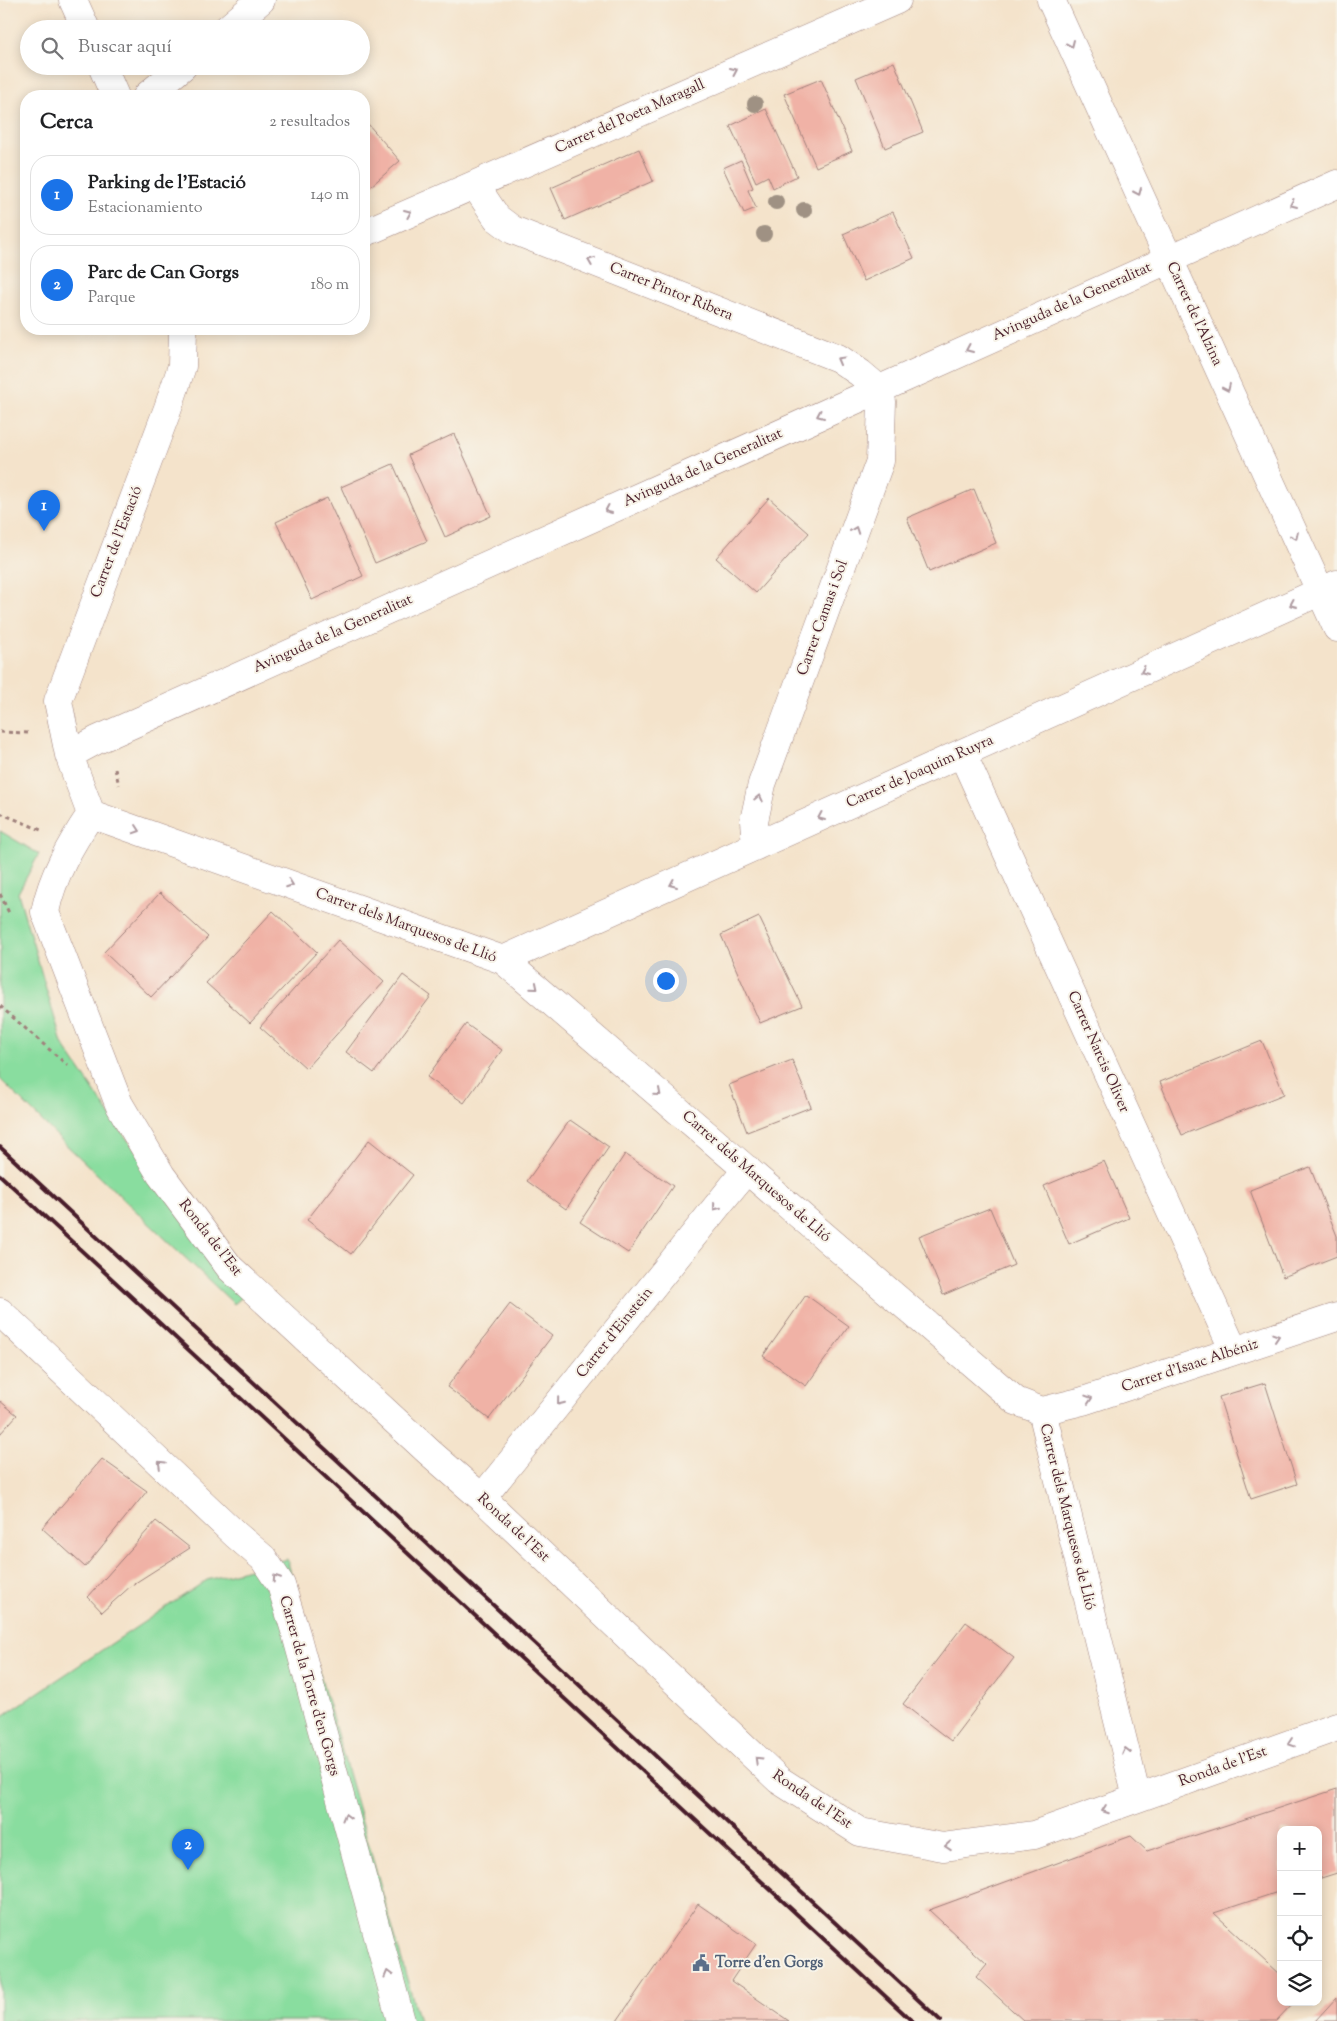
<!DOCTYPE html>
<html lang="es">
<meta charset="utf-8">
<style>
body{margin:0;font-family:"Sorts Mill Goudy",serif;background:#f6f6f6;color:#202124}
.controls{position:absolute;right:15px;bottom:15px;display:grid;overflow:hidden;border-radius:10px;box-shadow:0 2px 12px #0003}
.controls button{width:45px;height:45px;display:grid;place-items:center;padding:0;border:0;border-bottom:1px solid #e0e0e0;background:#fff;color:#202124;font:25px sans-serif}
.you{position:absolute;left:665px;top:980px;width:18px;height:18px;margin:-12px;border:4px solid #fff;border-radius:50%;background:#1a73e8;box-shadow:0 0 0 8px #1a73e833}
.badge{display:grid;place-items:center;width:32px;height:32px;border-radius:50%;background:#1a73e8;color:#fff;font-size:16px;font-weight:700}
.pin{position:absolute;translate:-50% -41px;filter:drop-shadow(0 1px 2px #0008)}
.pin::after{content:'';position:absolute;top:26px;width:18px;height:15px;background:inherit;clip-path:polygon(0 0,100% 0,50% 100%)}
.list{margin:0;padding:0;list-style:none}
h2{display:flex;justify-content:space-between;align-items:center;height:65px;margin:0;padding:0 20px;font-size:21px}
h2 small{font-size:16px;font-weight:400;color:#757577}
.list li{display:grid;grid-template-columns:32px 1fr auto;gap:15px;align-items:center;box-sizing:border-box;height:80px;margin:0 10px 10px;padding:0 10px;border:1px solid #e0e0e0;border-radius:20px}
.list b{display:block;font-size:19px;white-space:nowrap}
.list p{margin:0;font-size:16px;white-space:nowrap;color:#757577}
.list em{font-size:16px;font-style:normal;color:#757577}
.icon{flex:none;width:28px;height:28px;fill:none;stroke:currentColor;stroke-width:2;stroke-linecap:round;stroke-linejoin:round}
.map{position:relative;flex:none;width:1337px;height:2021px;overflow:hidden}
.search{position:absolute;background:#fff;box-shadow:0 2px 12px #0003;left:20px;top:20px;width:350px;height:55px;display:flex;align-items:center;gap:12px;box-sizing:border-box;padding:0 18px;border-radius:28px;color:#757577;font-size:19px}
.panel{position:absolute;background:#fff;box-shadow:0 2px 12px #0003;left:20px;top:90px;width:350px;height:245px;border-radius:20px}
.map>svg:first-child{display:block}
.green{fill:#89dd9f;stroke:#6a7e65}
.building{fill:#f0b2a6}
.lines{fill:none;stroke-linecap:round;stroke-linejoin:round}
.street-casing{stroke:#9f817b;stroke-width:29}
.path{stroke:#9f817b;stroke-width:3;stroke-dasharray:4 4;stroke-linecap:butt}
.street{stroke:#fff;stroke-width:28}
.rail{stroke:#4a1f2b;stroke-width:4}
.tree{fill:#9f9183}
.oneway{stroke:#ae9aa0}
.labels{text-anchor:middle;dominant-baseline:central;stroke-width:4;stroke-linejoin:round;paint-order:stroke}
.street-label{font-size:15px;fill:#4a1f2b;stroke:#f7f3e8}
.service-label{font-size:15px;font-weight:bold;fill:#4e5e75;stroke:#f7f3e8;text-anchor:start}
</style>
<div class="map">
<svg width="1337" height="2021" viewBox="0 0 1337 2021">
<rect width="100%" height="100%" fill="#f7f3e8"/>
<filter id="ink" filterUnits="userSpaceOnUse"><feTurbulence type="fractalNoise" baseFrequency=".02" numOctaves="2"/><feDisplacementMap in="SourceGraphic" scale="10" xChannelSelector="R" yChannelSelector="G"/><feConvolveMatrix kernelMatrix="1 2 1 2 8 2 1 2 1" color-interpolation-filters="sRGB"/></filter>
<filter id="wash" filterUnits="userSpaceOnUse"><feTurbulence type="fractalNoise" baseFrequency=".0096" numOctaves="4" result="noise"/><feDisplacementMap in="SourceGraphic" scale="20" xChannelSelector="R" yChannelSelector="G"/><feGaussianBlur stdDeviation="1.12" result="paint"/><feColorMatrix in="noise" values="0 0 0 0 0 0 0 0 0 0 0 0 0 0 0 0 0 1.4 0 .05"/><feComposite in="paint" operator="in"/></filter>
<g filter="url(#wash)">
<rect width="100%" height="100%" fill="#f4e3cb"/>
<path class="green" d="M0 831 39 854 18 893 62 1043 118 1127 245 1295 234 1304 58 1137 0 1079Z
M287 1559 419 2021H0V1718L207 1580Z"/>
<g id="blocks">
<path class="building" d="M894 62 923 132 885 148 856 78Z
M821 79 852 151 816 167 784 94Z
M766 109 797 176 773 188 768 176 756 182 730 126Z
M368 124 400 161 364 192V127Z
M639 149 653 181 565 220 551 188Z
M741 160 753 188 748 190 756 208 744 213 723 168Z
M893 212 914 258 864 281 843 234Z
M454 434 491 516 445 537 408 455Z
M393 464 427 541 375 563 341 487Z
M974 489 996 543 929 572 907 518Z
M327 498 363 576 312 600 276 522Z
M769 498 809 533 756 593 716 558Z
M160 893 208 937 151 997 104 952Z
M273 911 317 952 250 1023 206 983Z
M759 917 802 1006 760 1023 721 935Z
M338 940 384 982 306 1068 260 1027Z
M403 975 431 996 374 1073 346 1052Z
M466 1024 502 1050 464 1103 427 1077Z
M1262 1041 1284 1094 1182 1135 1160 1082Z
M792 1060 811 1107 747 1132 729 1085Z
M570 1120 609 1147 566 1209 527 1181Z
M369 1140 413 1175 351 1254 307 1220Z
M625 1154 673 1186 628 1253 580 1222Z
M1104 1161 1129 1218 1069 1244 1044 1186Z
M1310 1167 1337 1236V1256L1283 1277 1250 1190Z
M990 1208 1014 1265 943 1295 919 1236Z
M806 1295 849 1326 806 1386 763 1356Z
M510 1304 552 1336 489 1419 447 1387Z
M1265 1383 1297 1484 1251 1499 1219 1397Z
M0 1401 17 1415 0 1434Z
M102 1459 147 1491 85 1567 42 1528Z
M156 1521 190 1548 132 1585 102 1612 88 1597Z
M966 1622 1014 1658 951 1741 903 1704Z
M1337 1789V1873L1318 1879V1830H1281V1891L1214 1913 1281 1975V2002H1294L1276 2021H1024L976 1977 987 1964 929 1910 1131 1836 1147 1851Z
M698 1904 756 1944 731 1981 789 2021H617Z
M1337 1997V2021H1315Z"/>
</g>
</g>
<g filter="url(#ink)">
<use href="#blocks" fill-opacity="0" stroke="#9f817b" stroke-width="1"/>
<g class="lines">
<g class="street-casing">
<path id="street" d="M73 0 86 29
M1051 0 1337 628
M227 29 261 0
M102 66 115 96
M147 96 183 66
M475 185 497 218 513 230 838 358 860 373 879 389 882 402 880 461 762 784 754 821 756 846
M364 233 897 0
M962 753 1234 1351
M69 755 97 740 1337 184
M91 814C71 844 52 876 45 912L119 1104 161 1175 230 1268 429 1452 482 1498 779 1780 860 1832 943 1847 1034 1835 1337 1727
M91 814 503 960 1016 1401 1042 1411
M91 814 69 755 58 701 168 408 182 366 183 329
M503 960 1337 584
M0 1312 236 1535 263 1558 281 1585 296 1634 401 2021
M1042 1411 1137 1798
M1042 1411 1083 1401 1337 1317
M482 1498 747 1169"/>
</g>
<path class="path" d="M0 732 29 733
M115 769 119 785
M0 813 41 830
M0 894 10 915
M0 1006 67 1065"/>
<use href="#street" class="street"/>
<path class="rail" d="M0 1147 941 2021
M0 1175 912 2021"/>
</g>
<g class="tree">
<circle cx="755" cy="104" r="8"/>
<circle cx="776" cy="202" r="8"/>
<circle cx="804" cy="210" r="8"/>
<circle cx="764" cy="234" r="8"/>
</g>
<defs><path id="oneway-chevron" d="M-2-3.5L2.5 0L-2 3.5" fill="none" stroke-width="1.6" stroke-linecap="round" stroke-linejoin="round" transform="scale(1.25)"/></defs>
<g class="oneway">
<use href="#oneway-chevron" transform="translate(1071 44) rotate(66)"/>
<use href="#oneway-chevron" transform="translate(734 71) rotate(-24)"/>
<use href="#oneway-chevron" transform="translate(1138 192) rotate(66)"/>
<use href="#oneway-chevron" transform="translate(1293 204) rotate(156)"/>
<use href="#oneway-chevron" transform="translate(408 213) rotate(-23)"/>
<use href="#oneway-chevron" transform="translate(591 261) rotate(-158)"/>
<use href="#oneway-chevron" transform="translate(969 349) rotate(156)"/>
<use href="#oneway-chevron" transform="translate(840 360) rotate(-151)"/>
<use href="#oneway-chevron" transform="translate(1227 388) rotate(65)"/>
<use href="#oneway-chevron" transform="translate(820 415) rotate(156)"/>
<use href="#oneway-chevron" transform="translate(608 510) rotate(156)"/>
<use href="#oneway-chevron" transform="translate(855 530) rotate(-70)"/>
<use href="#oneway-chevron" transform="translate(1295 536) rotate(65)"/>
<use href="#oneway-chevron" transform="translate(1293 604) rotate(156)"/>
<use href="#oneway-chevron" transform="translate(1144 671) rotate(156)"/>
<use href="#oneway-chevron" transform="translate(759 798) rotate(-77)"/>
<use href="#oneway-chevron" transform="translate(821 817) rotate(156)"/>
<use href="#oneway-chevron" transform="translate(137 830) rotate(19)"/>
<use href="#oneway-chevron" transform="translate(290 884) rotate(20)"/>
<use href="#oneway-chevron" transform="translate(673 884) rotate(156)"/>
<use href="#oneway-chevron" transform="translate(535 987) rotate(40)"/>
<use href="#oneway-chevron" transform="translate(658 1093) rotate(41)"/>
<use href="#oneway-chevron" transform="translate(716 1207) rotate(129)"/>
<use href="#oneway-chevron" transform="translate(1276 1337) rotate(-18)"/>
<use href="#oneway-chevron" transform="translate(1089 1399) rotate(-18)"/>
<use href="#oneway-chevron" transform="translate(560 1402) rotate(129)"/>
<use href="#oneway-chevron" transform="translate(161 1464) rotate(-137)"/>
<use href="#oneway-chevron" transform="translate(276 1578) rotate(-123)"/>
<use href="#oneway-chevron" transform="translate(1291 1743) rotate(161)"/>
<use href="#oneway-chevron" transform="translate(1126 1751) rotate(-104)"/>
<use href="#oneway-chevron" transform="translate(758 1760) rotate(-136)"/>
<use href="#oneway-chevron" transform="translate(1105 1810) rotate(160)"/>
<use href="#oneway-chevron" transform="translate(346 1817) rotate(-105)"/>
<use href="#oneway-chevron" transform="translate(948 1846) rotate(176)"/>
<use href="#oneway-chevron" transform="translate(388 1974) rotate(-105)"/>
</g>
</g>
<defs>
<g id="civic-bare" transform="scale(1.35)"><path d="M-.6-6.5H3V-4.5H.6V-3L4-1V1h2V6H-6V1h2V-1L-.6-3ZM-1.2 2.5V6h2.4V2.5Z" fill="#5c6f8a" stroke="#f7f3e8" stroke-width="2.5" paint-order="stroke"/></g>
</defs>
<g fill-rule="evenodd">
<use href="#civic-bare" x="701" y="1963"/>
</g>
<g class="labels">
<g class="street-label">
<text transform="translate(630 117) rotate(-24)">Carrer del Poeta Maragall</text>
<text transform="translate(671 292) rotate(22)">Carrer Pintor Ribera</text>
<text transform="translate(1072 302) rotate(-24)">Avinguda de la Generalitat</text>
<text transform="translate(1194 314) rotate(65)">Carrer de l'Alzina</text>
<text transform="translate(703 468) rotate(-24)">Avinguda de la Generalitat</text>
<text transform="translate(117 542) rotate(-69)">Carrer de l'Estació</text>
<text transform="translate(823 618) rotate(-70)">Carrer Camas i Sol</text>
<text transform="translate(333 634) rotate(-24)">Avinguda de la Generalitat</text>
<text transform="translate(920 772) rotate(-24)">Carrer de Joaquim Ruyra</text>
<text transform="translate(406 926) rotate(20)">Carrer dels Marquesos de Llió</text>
<text transform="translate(1098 1052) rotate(66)">Carrer Narcis Oliver</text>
<text transform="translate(756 1177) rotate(41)">Carrer dels Marquesos de Llió</text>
<text transform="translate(210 1238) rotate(52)">Ronda de l'Est</text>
<text transform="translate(615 1333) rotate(-51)">Carrer d'Einstein</text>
<text transform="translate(1190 1366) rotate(-18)">Carrer d'Isaac Albéniz</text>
<text transform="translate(1067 1517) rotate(76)">Carrer dels Marquesos de Llió</text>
<text transform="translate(513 1528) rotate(43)">Ronda de l'Est</text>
<text transform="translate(309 1686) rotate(74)">Carrer de la Torre d'en Gorgs</text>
<text transform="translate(1223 1767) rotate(-20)">Ronda de l'Est</text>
<text transform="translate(812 1800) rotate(34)">Ronda de l'Est</text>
</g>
<g class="service-label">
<text x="715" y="1963">Torre d'en Gorgs</text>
</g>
</g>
</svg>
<div class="controls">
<button>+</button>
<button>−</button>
<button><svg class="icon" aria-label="locate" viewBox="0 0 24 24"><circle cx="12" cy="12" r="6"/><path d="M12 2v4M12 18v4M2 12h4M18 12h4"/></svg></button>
<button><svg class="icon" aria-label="layers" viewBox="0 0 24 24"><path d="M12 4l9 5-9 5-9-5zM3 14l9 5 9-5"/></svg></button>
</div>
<div class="you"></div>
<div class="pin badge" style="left:44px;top:531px">1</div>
<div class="pin badge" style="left:188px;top:1870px">2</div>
<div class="search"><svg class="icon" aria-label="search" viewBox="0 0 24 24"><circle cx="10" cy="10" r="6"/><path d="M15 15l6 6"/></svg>Buscar aquí</div>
<section class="panel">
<h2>Cerca<small>2 resultados</small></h2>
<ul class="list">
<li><span class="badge">1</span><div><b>Parking de l'Estació</b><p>Estacionamiento</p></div><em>140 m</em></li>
<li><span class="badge">2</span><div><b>Parc de Can Gorgs</b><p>Parque</p></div><em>180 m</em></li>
</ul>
</section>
</div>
